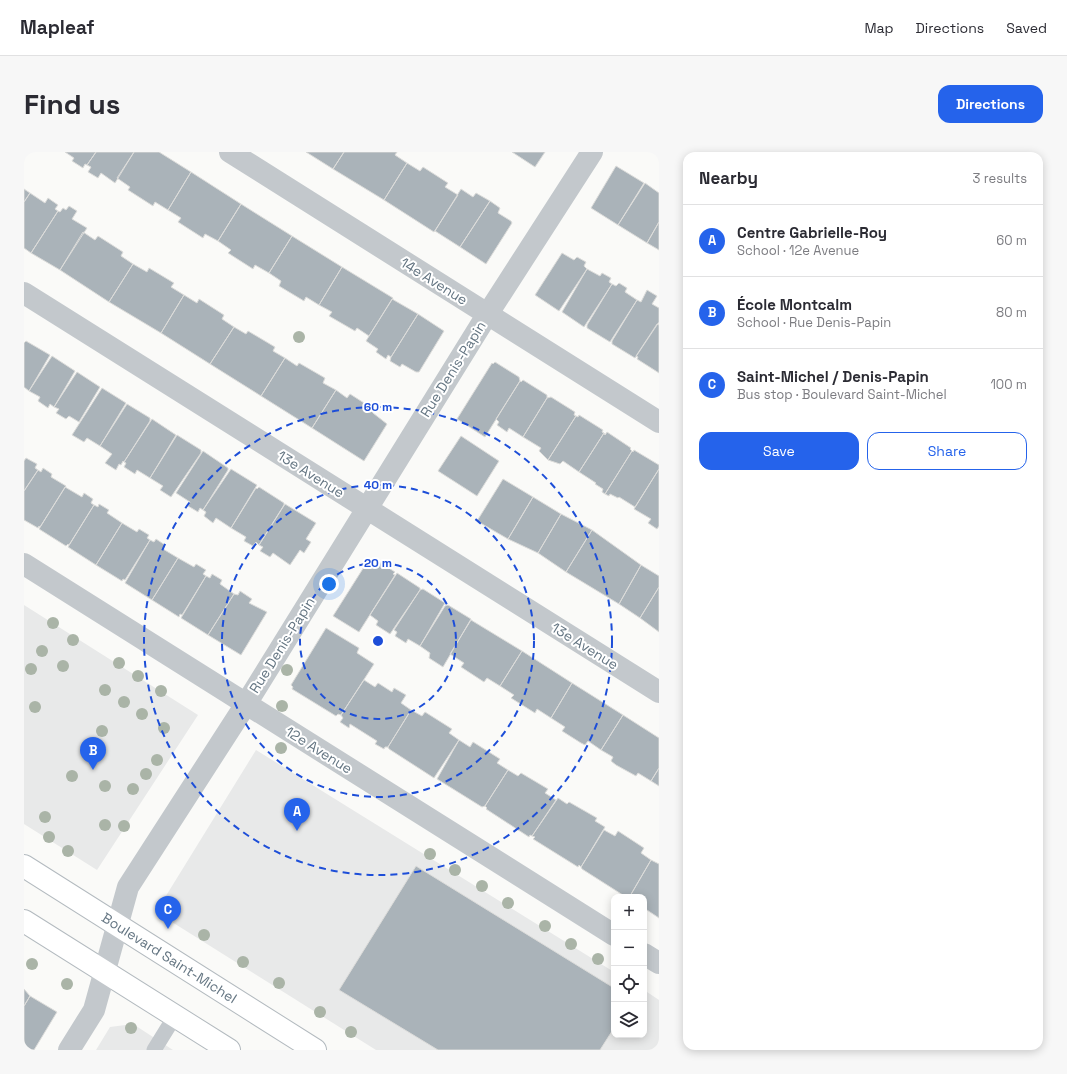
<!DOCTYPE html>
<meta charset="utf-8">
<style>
body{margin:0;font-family:"Space Grotesk",sans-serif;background:#f7f7f7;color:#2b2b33}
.controls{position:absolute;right:12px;bottom:12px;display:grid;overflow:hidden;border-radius:8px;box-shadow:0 2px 10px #0003}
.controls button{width:36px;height:36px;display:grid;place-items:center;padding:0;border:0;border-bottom:1px solid #e1e1e2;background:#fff;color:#2b2b33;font:20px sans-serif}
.you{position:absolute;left:305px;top:432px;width:14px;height:14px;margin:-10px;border:3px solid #fff;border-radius:50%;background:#1a73e8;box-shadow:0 0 0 6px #1a73e833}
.badge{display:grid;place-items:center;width:26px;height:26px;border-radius:50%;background:#2563eb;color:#fff;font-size:13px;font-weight:700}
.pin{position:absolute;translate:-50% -33px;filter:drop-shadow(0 1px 2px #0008)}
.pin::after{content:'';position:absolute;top:21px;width:14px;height:12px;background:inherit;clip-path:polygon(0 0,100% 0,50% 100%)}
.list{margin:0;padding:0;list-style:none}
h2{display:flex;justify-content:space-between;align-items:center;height:52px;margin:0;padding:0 16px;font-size:17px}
h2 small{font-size:13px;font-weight:400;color:#7c7c81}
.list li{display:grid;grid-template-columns:26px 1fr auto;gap:12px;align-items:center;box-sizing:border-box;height:72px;padding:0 16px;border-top:1px solid #e1e1e2}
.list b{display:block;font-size:15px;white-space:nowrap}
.list p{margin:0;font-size:13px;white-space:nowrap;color:#7c7c81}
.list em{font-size:13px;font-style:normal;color:#7c7c81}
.actions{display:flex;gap:8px;padding:12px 16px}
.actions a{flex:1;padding:9px 0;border:1px solid #2563eb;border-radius:12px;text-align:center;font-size:14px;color:#2563eb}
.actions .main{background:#2563eb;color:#fff}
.icon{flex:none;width:22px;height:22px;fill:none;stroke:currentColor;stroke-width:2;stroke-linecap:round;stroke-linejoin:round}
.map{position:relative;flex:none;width:635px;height:898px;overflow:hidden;border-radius:12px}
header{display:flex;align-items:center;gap:24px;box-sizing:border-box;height:56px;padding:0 20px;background:#fff;border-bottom:1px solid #e1e1e2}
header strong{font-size:19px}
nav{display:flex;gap:22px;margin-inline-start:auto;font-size:14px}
.intro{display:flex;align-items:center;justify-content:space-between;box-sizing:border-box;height:96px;padding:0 24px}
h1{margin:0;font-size:28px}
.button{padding:10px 18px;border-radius:12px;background:#2563eb;color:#fff;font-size:14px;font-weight:700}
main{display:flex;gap:24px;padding:0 24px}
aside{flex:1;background:#fff;border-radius:12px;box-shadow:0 2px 10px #0003}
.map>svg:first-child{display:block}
.built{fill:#e8e9e9}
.building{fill:#aab3b9;stroke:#dcdcda}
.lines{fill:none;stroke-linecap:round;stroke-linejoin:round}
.secondary-casing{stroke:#b3babf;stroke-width:24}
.service{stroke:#c3c8cc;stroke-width:15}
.minor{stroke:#c3c8cc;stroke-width:22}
.secondary{stroke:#fff;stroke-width:22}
.tree{fill:#aab4a7}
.ring{fill:none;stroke:#1d4ed8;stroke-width:2;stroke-dasharray:7 5}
.labels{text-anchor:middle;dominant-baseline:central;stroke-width:4;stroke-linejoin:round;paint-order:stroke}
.street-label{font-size:14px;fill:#657683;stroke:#fff}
.centre{fill:#1d4ed8;stroke:#fff;stroke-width:2}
.ring-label{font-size:12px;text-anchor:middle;font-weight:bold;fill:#1d4ed8;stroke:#fff;stroke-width:4;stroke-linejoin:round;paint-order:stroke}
</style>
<header>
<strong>Mapleaf</strong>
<nav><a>Map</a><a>Directions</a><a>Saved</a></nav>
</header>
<div class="intro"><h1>Find us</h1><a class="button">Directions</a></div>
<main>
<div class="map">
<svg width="635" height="898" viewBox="0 0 635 898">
<rect width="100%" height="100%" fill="#fafaf8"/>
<path class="built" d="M0 453 174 563 73 718 0 672Z
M232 598 590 820V883H620V838L635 848V898H352L132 760Z
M109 872 149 898H72L86 875Z"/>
<path class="building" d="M41 0H72L63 13 61 12 59 16 48 9 50 6Z
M72 0H110L91 31 77 21 74 26 64 20 67 15 63 13Z
M110 0H135L167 20 144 58 131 50 129 54 104 38 106 35 93 26Z
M282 0H320L309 17Z
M320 0H373L371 3 383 11 360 48 309 17Z
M488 0H521L511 15Z
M383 11 396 19 399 15 424 31 421 35 434 43 410 80 360 48Z
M592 14 620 31 594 73 567 56Z
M167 20 217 52 194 89 181 82 179 86 154 70 157 66 144 58Z
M621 31 635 41V70L623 91 594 73Z
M0 37 6 41 0 50Z
M437 37 449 45 452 41 466 49 436 95 411 79Z
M6 41 21 51 24 46 34 53 31 57 34 59 7 101 0 96V50Z
M466 49 476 56 474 61 487 69 488 71 462 112 436 95Z
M217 52 268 84 245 121 231 113 229 117 204 101 207 98 194 89Z
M45 54 53 59 48 67 63 76 36 118 7 101 34 59 36 60 39 56 42 58Z
M635 70V98L623 91Z
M59 80 71 88 74 84 99 100 97 104 109 112 85 150 36 118Z
M268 84 318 115 295 153 282 145 280 149 255 134 257 129 245 121Z
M538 101 550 108 553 105 562 110 560 114 563 117 535 159 511 143Z
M109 112 123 120 125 116 150 131 147 135 160 143 137 181 85 150Z
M318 115 369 146 345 184 333 176 331 179 305 164 308 160 295 153Z
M563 117 576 124 578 121 587 126 585 130 588 132 560 175 538 160Z
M595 131 603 136 601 140 613 148 586 190 563 176V173L588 132 592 134Z
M623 138 633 144 628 152 635 156V170L611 206 588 192V189L613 148 617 150Z
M160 143 173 151 175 147 200 163 198 167 210 175 186 212 137 181Z
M368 147 394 162 367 205 364 203 362 207 352 200 354 197 342 189Z
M394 162 420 179 395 220H392L378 212 376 215 366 209 367 205Z
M633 172 635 173V221L613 207 614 205 612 204Z
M210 175 222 182 224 179 251 195 249 199 261 206 237 244 186 212Z
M2 189 26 203 5 239 0 235V191Z
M28 204 51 219 30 255 26 252 24 256 14 249 16 245 5 239Z
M261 206 273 214 275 211 301 226 299 231 312 238 288 276 237 244Z
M471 210 495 225 496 229 461 285 433 267 468 211 469 212Z
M53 220 76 235 55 270 45 264 42 267 32 261 35 257 30 255Z
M499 228 523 243V246L499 285 485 276 483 280 473 273 475 270 472 267 496 229 497 230Z
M78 236 102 251 76 294 63 286 60 290 48 283Z
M312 238 323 246 326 242 351 258 349 261 363 272 340 309 288 276Z
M527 245 551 260 550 263 552 264 524 308 515 299 517 296 499 285 523 246Z
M103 252 126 266V269L100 310 99 309 97 313 95 312 92 318 81 311 88 302 76 294Z
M555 263 579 278 578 280 580 281 555 320 539 309 536 312 524 308 552 264 554 265Z
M128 267 152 283 126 326 113 318 111 322 100 315 102 311 100 310Z
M583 280 607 296 606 297 608 299 581 342 578 340 579 337 571 332 572 331 555 320 580 281 581 283Z
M153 283 177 298V301L147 345 136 338 139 334 126 326Z
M437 284 475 309 453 344 414 319Z
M610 298 635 313V317L611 355 595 345 594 346 586 342 585 344 581 342 608 299 609 300Z
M179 299 204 316V318L179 358 176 356 174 360 164 354 166 350 152 341Z
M2 306 13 312 11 316 14 318 0 339V309Z
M19 316 28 322 27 325 42 334 16 375 15 374 14 376 0 368V339L14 318 17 320Z
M207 317 233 333 207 376 192 366 189 371 180 364 182 360 179 358Z
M635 317V374L633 377 624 371 627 367 610 357Z
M479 327 509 345 484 387 453 369Z
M41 335 58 345 60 341 69 347 67 351 70 353 45 393 44 392 42 394 15 377Z
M235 335 260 351V353L235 393 232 390 229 394 220 389 222 385 207 376 232 336 233 337Z
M509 345 537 362 514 401 484 387Z
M75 352 85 358 83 361 98 371 72 413 44 395 70 353 74 355Z
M261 352 292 371 282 387 287 390 280 401 276 398 266 413 249 401 246 405 236 399 239 395 235 393Z
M537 362 568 378 542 420 514 401Z
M98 371 113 380 115 377 125 383 123 386 126 388 101 428 99 427 98 429 72 413Z
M568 378 617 413 595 452 542 420Z
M132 387 141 393 139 397 154 406 128 448 101 431 126 388 130 390Z
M154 406 170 415 172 412 182 418 179 422 182 424 158 463 156 462 155 465 128 448Z
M349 406 371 420 369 422 371 423 335 480 309 464 345 407 347 408Z
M617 413 635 424V435L616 466 595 452Z
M373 421 396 436V438L366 482 352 473 354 469 346 463Z
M188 422 198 428 196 432 210 442 184 483 157 466 182 424 186 426Z
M635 435V480L616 466Z
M399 437 421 451 396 494 384 487 382 491 371 484 373 480 370 478 396 438Z
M216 439 228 447 225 451 243 460 217 503 184 483 210 442 214 443Z
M424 453 447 467 419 515 405 506 406 501 396 494 421 454Z
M447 468 498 499 476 534 463 526 460 530 437 515 440 511 426 502Z
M302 476 335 496 333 501 350 512 317 563 314 562 312 564 268 537 269 535 267 533Z
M498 499 548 531 527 566 513 557 511 561 487 546 490 543 476 534Z
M340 528 351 535 354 531 368 540 370 536 382 543 377 551 387 558 364 595H361L360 597 351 592 353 589 326 572 325 576 316 570 319 566 317 563Z
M548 531 599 563 577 598 564 589 561 593 557 591 538 579 541 575 527 566Z
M387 558 398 564 401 560 428 577 425 581 435 588 410 626 365 597 364 595Z
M599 563 635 586V616L627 629 614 621 612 624 592 613 587 609 589 605 577 598Z
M435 588 446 595 449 590 476 607 473 611 484 618 461 654 458 655 413 627Z
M635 616V634L627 629Z
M484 618 494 624 497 621 524 637 521 641 532 648 508 684 506 683 505 685 462 657 463 656 461 654Z
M534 646 543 652 545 650 573 666 571 669 581 675 557 715 555 713 554 715 509 687 511 685 508 684Z
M580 678 591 684 594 679 620 696 617 701 627 708 606 744 604 743 602 745 558 717 557 715Z
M627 708 635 712V766L620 756V745L606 744Z
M392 714 590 836V876L576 898H414L315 838Z
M0 837 6 844 0 854Z
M6 844 33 860 10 898H0V854Z"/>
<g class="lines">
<g class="secondary-casing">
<g id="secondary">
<path id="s1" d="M0 714 291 898"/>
<path d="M0 769 205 898"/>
</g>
</g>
<path class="service" d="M130 898 151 864"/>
<path class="minor" d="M206 0 635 270
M0 141 635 540
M0 412 590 783
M620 802 635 811
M45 898 70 858 104 735 222 552 463 163 568 0"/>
<use href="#secondary" class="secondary"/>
</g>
<g class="tree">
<circle cx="275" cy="185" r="6"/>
<circle cx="29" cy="471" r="6"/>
<circle cx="49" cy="488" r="6"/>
<circle cx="18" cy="499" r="6"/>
<circle cx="95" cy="511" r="6"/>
<circle cx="39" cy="514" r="6"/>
<circle cx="7" cy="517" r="6"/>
<circle cx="263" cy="518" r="6"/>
<circle cx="114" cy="524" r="6"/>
<circle cx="81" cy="538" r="6"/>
<circle cx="137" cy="539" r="6"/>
<circle cx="100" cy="550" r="6"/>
<circle cx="258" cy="554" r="6"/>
<circle cx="11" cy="555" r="6"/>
<circle cx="118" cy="562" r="6"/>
<circle cx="140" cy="576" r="6"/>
<circle cx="78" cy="579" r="6"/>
<circle cx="257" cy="596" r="6"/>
<circle cx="133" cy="608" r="6"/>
<circle cx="122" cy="622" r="6"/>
<circle cx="48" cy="624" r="6"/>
<circle cx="81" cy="634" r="6"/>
<circle cx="109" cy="637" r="6"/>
<circle cx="21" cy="665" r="6"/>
<circle cx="81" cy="673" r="6"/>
<circle cx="100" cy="674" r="6"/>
<circle cx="25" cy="685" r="6"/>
<circle cx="44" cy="699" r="6"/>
<circle cx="406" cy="702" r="6"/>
<circle cx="431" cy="718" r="6"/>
<circle cx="458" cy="734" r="6"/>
<circle cx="484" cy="751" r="6"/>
<circle cx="140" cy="762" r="6"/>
<circle cx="521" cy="774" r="6"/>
<circle cx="180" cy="783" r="6"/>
<circle cx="547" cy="792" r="6"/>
<circle cx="574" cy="807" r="6"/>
<circle cx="219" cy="810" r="6"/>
<circle cx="8" cy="812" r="6"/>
<circle cx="255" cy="831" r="6"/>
<circle cx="43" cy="832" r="6"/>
<circle cx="296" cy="860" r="6"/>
<circle cx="107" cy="876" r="6"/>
<circle cx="327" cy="880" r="6"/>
</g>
<g class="ring">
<circle cx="354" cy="489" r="78"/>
<circle cx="354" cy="489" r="156"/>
<circle cx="354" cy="489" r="234"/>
</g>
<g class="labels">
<g class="street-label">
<text transform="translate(410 129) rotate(32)">14e Avenue</text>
<text transform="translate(429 217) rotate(-58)">Rue Denis-Papin</text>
<text transform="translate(287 322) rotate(32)">13e Avenue</text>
<text transform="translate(258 493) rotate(-58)">Rue Denis-Papin</text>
<text transform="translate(561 494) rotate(32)">13e Avenue</text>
<text transform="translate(295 598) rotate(32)">12e Avenue</text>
<text stroke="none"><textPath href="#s1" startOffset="172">Boulevard Saint-Michel</textPath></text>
</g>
</g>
<circle cx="354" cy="489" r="6" class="centre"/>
<g class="ring-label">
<text x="354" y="259">60 m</text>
<text x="354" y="337">40 m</text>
<text x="354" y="415">20 m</text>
</g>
</svg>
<div class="controls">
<button>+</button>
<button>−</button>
<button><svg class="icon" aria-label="locate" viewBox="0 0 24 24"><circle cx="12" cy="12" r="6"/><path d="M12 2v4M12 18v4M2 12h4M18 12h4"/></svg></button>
<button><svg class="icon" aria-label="layers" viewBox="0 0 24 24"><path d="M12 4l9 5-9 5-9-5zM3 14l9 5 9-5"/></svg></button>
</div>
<div class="you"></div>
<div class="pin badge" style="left:273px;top:679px">A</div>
<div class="pin badge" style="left:69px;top:618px">B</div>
<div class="pin badge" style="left:144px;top:777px">C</div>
</div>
<aside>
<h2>Nearby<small>3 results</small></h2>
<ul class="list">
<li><span class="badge">A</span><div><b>Centre Gabrielle-Roy</b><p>School · 12e Avenue</p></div><em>60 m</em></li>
<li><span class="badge">B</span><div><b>École Montcalm</b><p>School · Rue Denis-Papin</p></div><em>80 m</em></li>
<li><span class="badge">C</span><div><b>Saint-Michel / Denis-Papin</b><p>Bus stop · Boulevard Saint-Michel</p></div><em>100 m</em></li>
</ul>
<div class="actions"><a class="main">Save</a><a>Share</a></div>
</aside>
</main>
